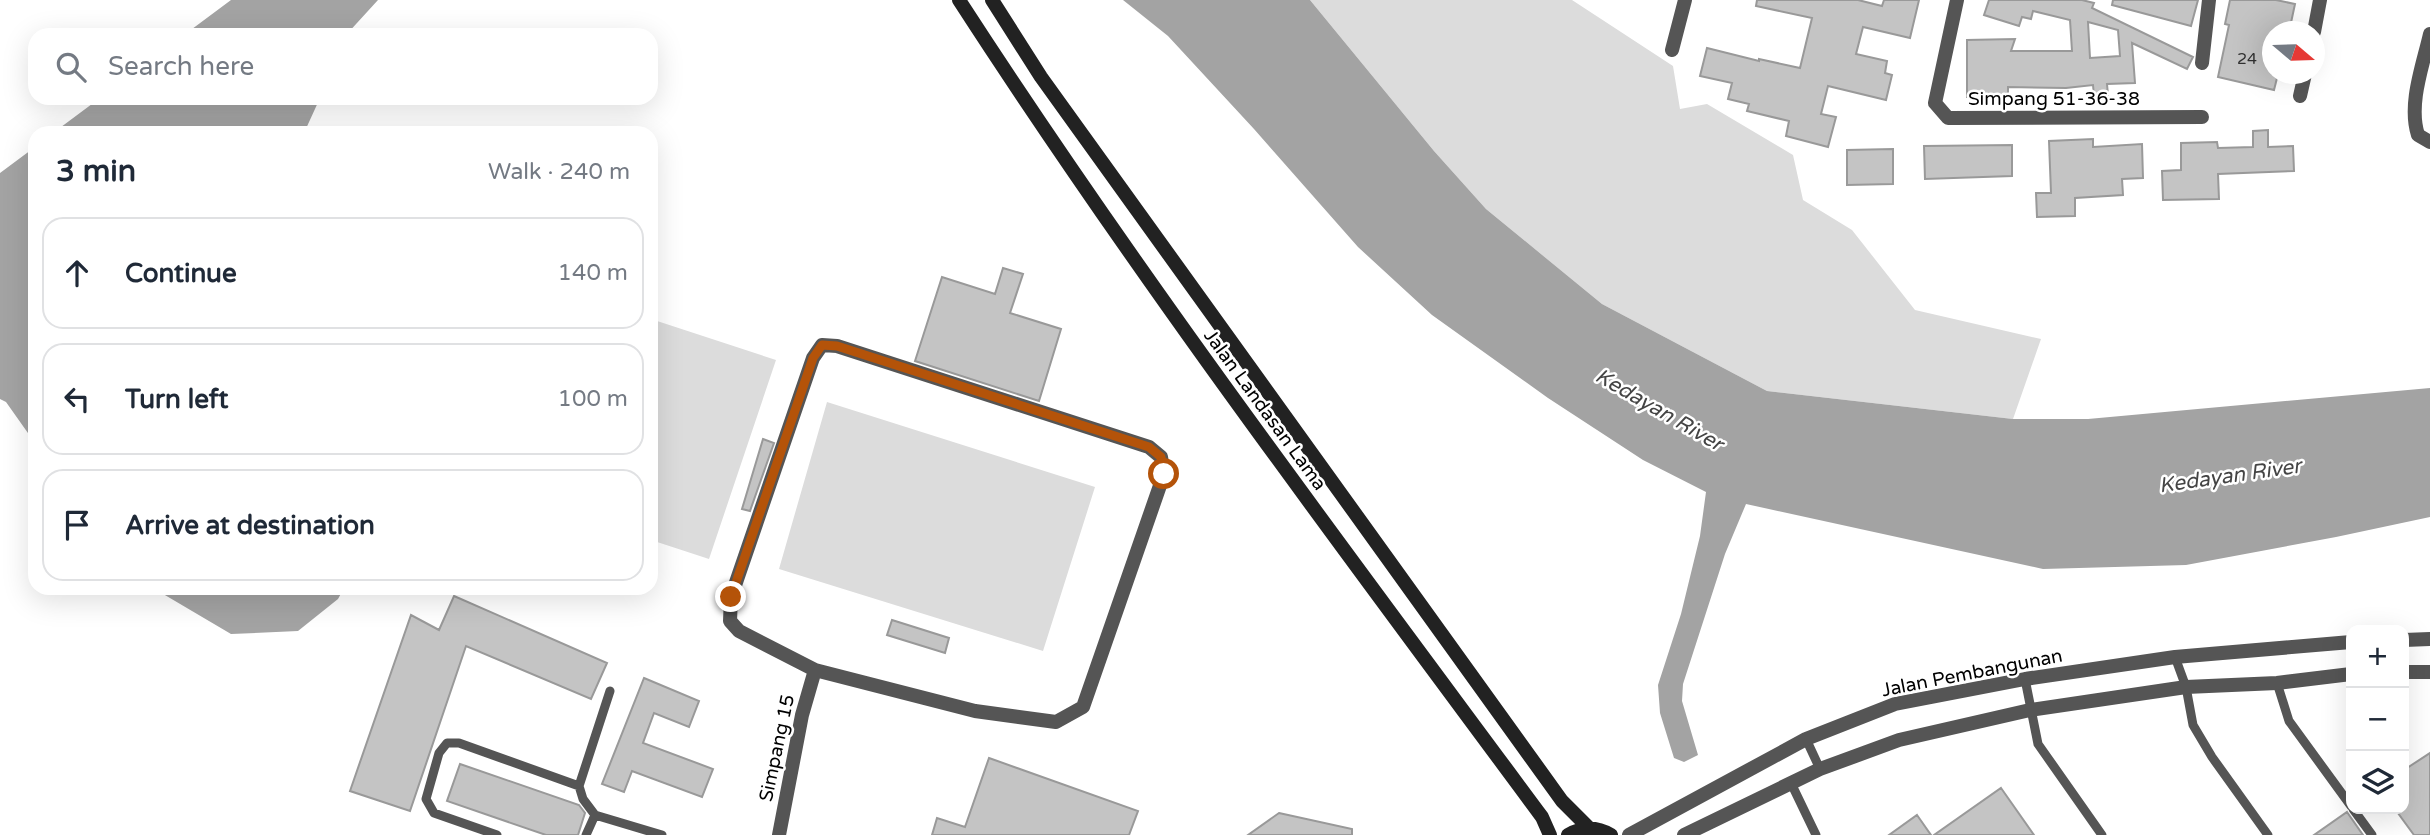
<!DOCTYPE html>
<meta charset="utf-8">
<style>
body{margin:0;font-family:"Varela Round",sans-serif;background:#f2f2f3;color:#1f2937}
.controls{position:absolute;right:21px;bottom:21px;display:grid;overflow:hidden;border-radius:14px;box-shadow:0 7px 28px #0002}
.controls button{width:63px;height:63px;display:grid;place-items:center;padding:0;border:0;border-bottom:2px solid #e0e1e3;background:#fff;color:#1f2937;font:35px sans-serif}
.compass{position:absolute;left:2262px;top:21px;width:63px;height:63px;border-radius:50%;background:#fff;box-shadow:0 7px 28px #0002;rotate:109deg}
.stop{position:absolute;width:21px;height:21px;margin:-16px;border:5px solid #b45309;border-radius:50%;background:#fff}
.stop.end{background:#b45309;border-color:#fff;box-shadow:0 2px 7px #0008}
.list{margin:0;padding:0;list-style:none}
h2{display:flex;justify-content:space-between;align-items:center;height:91px;margin:0;padding:0 28px;font-size:30px}
h2 small{font-size:23px;font-weight:400;color:#747a83}
.list li{display:grid;grid-template-columns:46px 1fr auto;gap:21px;align-items:center;box-sizing:border-box;height:112px;margin:0 14px 14px;padding:0 14px;border:2px solid #e0e1e3;border-radius:21px}
.list b{display:block;font-size:26px;white-space:nowrap}
.list em{font-size:23px;font-style:normal;color:#747a83}
.icon{flex:none;width:38px;height:38px;fill:none;stroke:currentColor;stroke-width:2;stroke-linecap:round;stroke-linejoin:round}
.map{position:relative;flex:none;width:2430px;height:835px;overflow:hidden}
.search{position:absolute;background:#fff;box-shadow:0 7px 28px #0002;left:28px;top:28px;width:630px;height:77px;display:flex;align-items:center;gap:18px;box-sizing:border-box;padding:0 24px;border-radius:21px;color:#747a83;font-size:26px}
.panel{position:absolute;background:#fff;box-shadow:0 7px 28px #0002;left:28px;top:126px;width:630px;height:469px;border-radius:21px}
.map>svg:first-child{display:block}
.green{fill:#dcdcdc}
.water{fill:#a3a3a3}
.building{fill:#c4c4c4;stroke:#999;stroke-width:2;fill-rule:evenodd}
.lines{fill:none;stroke-linecap:round;stroke-linejoin:round}
.service{stroke:#555;stroke-width:9}
.minor{stroke:#555;stroke-width:14}
.tertiary{stroke:#555;stroke-width:14}
.secondary{stroke:#222;stroke-width:14}
.route{stroke:#b45309;stroke-width:9}
.labels{text-anchor:middle;dominant-baseline:central;stroke-width:5;stroke-linejoin:round;paint-order:stroke}
.number-label{font-size:16px;fill:#313131}
.street-label{font-size:19px;fill:#000;stroke:#fff}
.water-label{font-size:21px;font-style:italic;fill:#444;stroke:#fff}
</style>
<div class="map">
<svg width="2430" height="835" viewBox="0 0 2430 835">
<rect width="100%" height="100%" fill="#fff"/>
<path class="green" d="M1310 0H1572L1673 66 1680 109 1707 104 1793 155 1803 200 1852 230 1915 310 2041 339 2013 419 1767 391 1602 304 1486 209 1434 151Z
M651 319 776 360 709 559 651 540Z
M827 402 1095 487 1043 651 779 569Z"/>
<path class="water" d="M231 0H378L346 35H184Z
M1123 0H1310L1434 151 1486 209 1602 304 1767 391 2013 419H2088L2430 388V517L2336 537 2186 565 2043 569 1746 504 1725 554 1683 684 1682 701 1698 755 1684 762 1674 758 1660 713 1658 685 1681 614 1700 536 1706 492 1643 460 1548 398 1432 315 1358 247 1254 129 1168 36Z
M100 98H320L304 133H53Z
M35 147V443L6 402 0 399V173Z
M153 588H344L338 599 298 631 231 634Z"/>
<path class="building" d="M1757 0H1858L1882 6 1884 0H1919L1910 38 1863 27 1856 54 1887 61 1885 73 1892 75 1886 100 1828 86 1821 114 1836 117 1828 147 1786 136 1789 121 1747 111 1749 104 1728 99 1732 83 1700 76 1707 48 1759 61V59L1800 68 1812 18 1756 6Z
M1989 0H2082L2094 3 2092 8 2193 57 2187 69 2132 43 2135 83 2107 84 2108 95 2094 96 2093 85 2066 88 2008 87V97H1967V40L2015 39 2011 51H2072L2070 20 2033 11 2031 19 2022 17 2019 26 1984 15ZM2088 22 2118 30 2120 56 2090 58Z
M2113 0H2198L2191 26 2112 5Z
M2230 0H2276L2295 4 2289 32H2272V74H2278L2274 90 2218 77 2229 25 2225 24Z
M2268 130V147L2293 146 2294 171 2218 174 2219 199 2163 200 2162 171 2181 170V143L2217 142 2218 148 2253 147V131Z
M2093 139V147L2142 144 2143 178 2122 179 2123 195 2075 198V216L2037 217 2036 193H2051L2049 141Z
M2012 145V176L1925 179 1924 146Z
M1893 149V184L1847 185V150Z
M1003 268 1023 274 1010 313 1061 329 1039 401 915 361 942 277 995 294Z
M763 439 774 443 750 511 742 509Z
M454 596 607 663 591 699 466 646 410 811 350 791 411 615 439 630Z
M892 620 949 638 945 653 887 635Z
M644 678 699 701 689 727 654 713 643 743 713 769 702 797 632 771 624 792 602 784Z
M2430 753V835H2414L2395 809H2404V770Z
M989 758 1138 811 1129 835H932L937 818 965 827Z
M460 764 579 805 585 813 578 835H546L447 801Z
M2001 788 2034 835H1934Z
M2347 812 2363 835H2314Z
M1279 813 1352 829V835H1248Z
M1917 815 1931 835H1889Z"/>
<g class="lines">
<path class="service" d="M2175 657 2186 687 2193 725 2212 757 2268 835
M2025 679 2038 744 2102 835
M2277 683 2289 721 2351 806
M610 691 579 786 583 799 595 815 662 835
M1806 739 1820 769
M1791 783 1816 835
M2353 809 2372 835
M497 835 434 813 426 799 439 753 447 743H459L579 786
M586 835 595 815"/>
<path class="minor" d="M1957 0 1935 103 1948 118 2202 117
M2314 32 2320 0
M2430 34C2423 65 2408 104 2418 135L2430 142
M1672 50 1685 0
M2202 63 2209 0
M2300 96 2305 74
M822 345 837 346 1149 447 1161 457 1164 474 1083 707 1056 722 975 711 815 670 739 631 730 621 731 597 813 358Z
M779 835 802 715 815 670"/>
<path class="tertiary" d="M2404 640 2430 639
M2404 672H2430
M1629 835 1806 739 1895 704 2025 679 2175 657 2351 642
M1684 835 1820 769 1899 740 2030 710 2186 687 2277 683 2351 674"/>
<path class="secondary" d="M959 0C1141 281 1343 548 1542 817L1550 835
M992 0 1041 77 1562 801 1588 827
M1568 835C1583 826 1596 826 1611 835"/>
</g>
<g class="lines">
<path class="route" d="M731 597 813 358 822 345 837 346 1149 447 1161 457 1164 474"/>
</g>
<g class="labels">
<g class="number-label">
<text x="2247" y="59">24</text>
</g>
<g class="street-label">
<text x="2054" y="99">Simpang 51-36-38</text>
<text transform="translate(1265 410) rotate(54)">Jalan Landasan Lama</text>
<text transform="translate(1972 673) rotate(-11)">Jalan Pembangunan</text>
<text transform="translate(777 748) rotate(-78)">Simpang 15</text>
</g>
<g class="water-label">
<text transform="translate(1659 410) rotate(30)">Kedayan River</text>
<text transform="translate(2230 476) rotate(-8)">Kedayan River</text>
</g>
</g>
</svg>
<div class="controls">
<button>+</button>
<button>−</button>
<button><svg class="icon" aria-label="layers" viewBox="0 0 24 24"><path d="M12 4l9 5-9 5-9-5zM3 14l9 5 9-5"/></svg></button>
</div>
<svg class="compass" viewBox="-18 -18 36 36"><path d="M0-13l5 13h-10z" fill="#e53935"/><path d="M0 13l5-13h-10z" fill="#747a83"/></svg>
<div class="stop" style="left:1164px;top:474px"></div>
<div class="stop end" style="left:731px;top:597px"></div>
<div class="search"><svg class="icon" aria-label="search" viewBox="0 0 24 24"><circle cx="10" cy="10" r="6"/><path d="M15 15l6 6"/></svg>Search here</div>
<section class="panel">
<h2>3 min<small>Walk · 240 m</small></h2>
<ul class="list">
<li><svg class="icon" aria-label="ahead" viewBox="0 0 24 24"><path d="M12 20V5M6 11l6-6 6 6"/></svg><div><b>Continue</b></div><em>140 m</em></li>
<li><svg class="icon" aria-label="left" viewBox="0 0 24 24"><path d="M17 20v-9H6M10 6l-5 5 5 5"/></svg><div><b>Turn left</b></div><em>100 m</em></li>
<li><svg class="icon" aria-label="arrive" viewBox="0 0 24 24"><path d="M6 21V4h12l-3 4 3 4H6"/></svg><div><b>Arrive at destination</b></div></li>
</ul>
</section>
</div>
